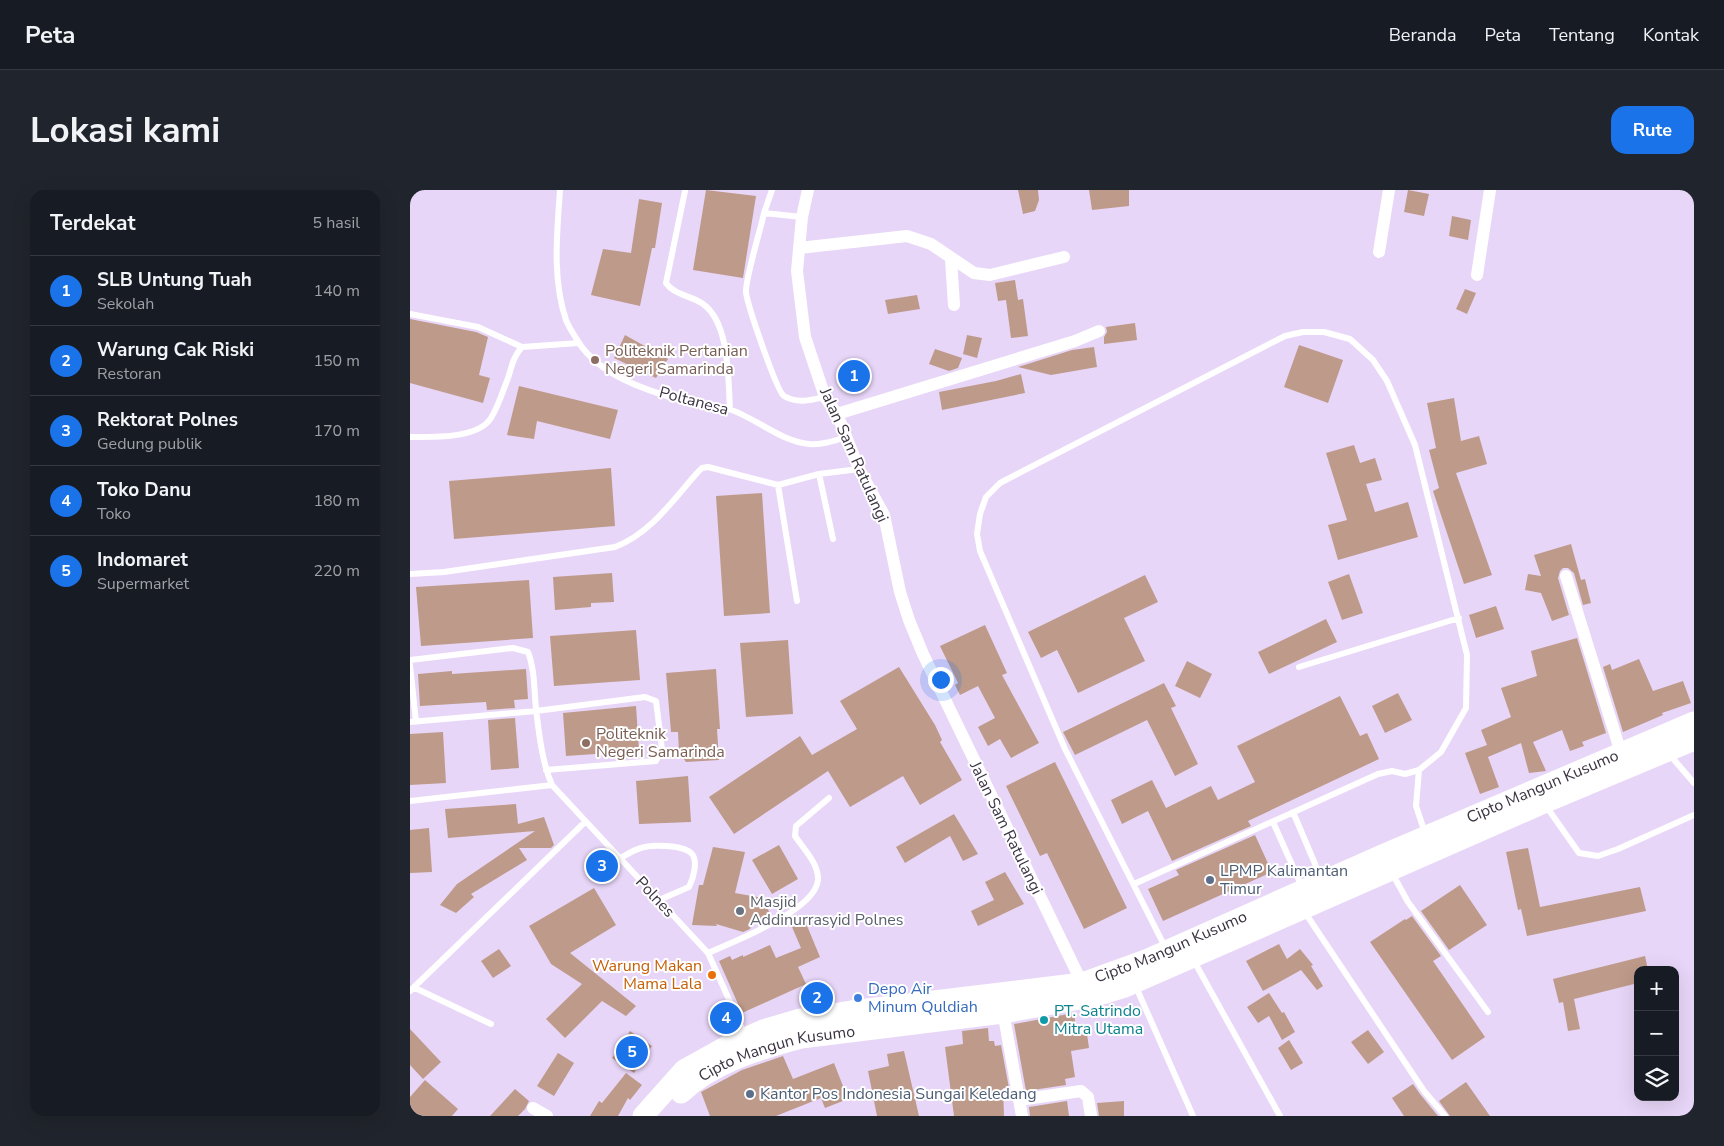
<!DOCTYPE html>
<html lang="id">
<meta charset="utf-8">
<style>
body{margin:0;font-family:"Nunito Sans",sans-serif;background:#20242c;color:#f1f3f6}
.controls{position:absolute;right:15px;bottom:15px;display:grid;overflow:hidden;border-radius:10px;box-shadow:0 5px 20px #0002}
.controls button{width:45px;height:45px;display:grid;place-items:center;padding:0;border:0;border-bottom:1px solid #363941;background:#171b24;color:#f1f3f6;font:25px sans-serif}
.you{position:absolute;left:530px;top:489px;width:18px;height:18px;margin:-12px;border:4px solid #fff;border-radius:50%;background:#1a73e8;box-shadow:0 0 0 8px #1a73e833}
.badge{display:grid;place-items:center;width:32px;height:32px;border-radius:50%;background:#1a73e8;color:#fff;font-size:16px;font-weight:700}
.pin{position:absolute;translate:-50% -50%;border:2px solid #fff;box-shadow:0 1px 5px #0006}
.list{margin:0;padding:0;list-style:none}
h2{display:flex;justify-content:space-between;align-items:center;height:65px;margin:0;padding:0 20px;font-size:21px}
h2 small{font-size:16px;font-weight:400;color:#9ea1a6}
.list li{display:grid;grid-template-columns:32px 1fr auto;gap:15px;align-items:center;box-sizing:border-box;height:70px;padding:0 20px;border-top:1px solid #363941}
.list b{display:block;font-size:19px;white-space:nowrap}
.list p{margin:0;font-size:16px;white-space:nowrap;color:#9ea1a6}
.list em{font-size:16px;font-style:normal;color:#9ea1a6}
.icon{flex:none;width:28px;height:28px;fill:none;stroke:currentColor;stroke-width:2;stroke-linecap:round;stroke-linejoin:round}
.map{position:relative;flex:none;width:1284px;height:926px;overflow:hidden;border-radius:15px}
header{display:flex;align-items:center;gap:30px;box-sizing:border-box;height:70px;padding:0 25px;background:#171b24;border-bottom:1px solid #363941}
header strong{font-size:24px}
nav{display:flex;gap:28px;margin-inline-start:auto;font-size:18px}
.intro{display:flex;align-items:center;justify-content:space-between;box-sizing:border-box;height:120px;padding:0 30px}
h1{margin:0;font-size:35px}
.button{padding:12px 22px;border-radius:15px;background:#1a73e8;color:#fff;font-size:18px;font-weight:700}
main{display:flex;gap:30px;padding:0 30px}
aside{flex:1;background:#171b24;border-radius:15px;box-shadow:0 5px 20px #0002}
.map>svg:first-child{display:block}
.building{fill:#be9a8a}
.lines{fill:none;stroke-linecap:round;stroke-linejoin:round}
.service{stroke:#fff;stroke-width:6}
.minor{stroke:#fff;stroke-width:12}
.trunk{stroke:#fff;stroke-width:21}
.education-dot{fill:#8d6e63;stroke:#fff;stroke-width:2}
.service-dot{fill:#5c6f8a;stroke:#fff;stroke-width:2}
.worship-dot{fill:#6b7280;stroke:#fff;stroke-width:2}
.food-dot{fill:#e8710a;stroke:#fff;stroke-width:2}
.shop-dot{fill:#3f7fe0;stroke:#fff;stroke-width:2}
.culture-dot{fill:#0f9aa8;stroke:#fff;stroke-width:2}
.labels{text-anchor:middle;dominant-baseline:central;stroke-width:4;stroke-linejoin:round;paint-order:stroke}
.education-label{font-size:16px;fill:#785e54;stroke:#fff;text-anchor:start}
.street-label{font-size:16px;fill:#3c3442;stroke:#fff}
.service-label{font-size:16px;fill:#4e5e75;stroke:#fff;text-anchor:start}
.worship-label{font-size:16px;fill:#5b616d;stroke:#fff;text-anchor:start}
.food-label{font-size:16px;fill:#c56008;stroke:#fff;text-anchor:end}
.shop-label{font-size:16px;fill:#366cbe;stroke:#fff;text-anchor:start}
.culture-label{font-size:16px;fill:#0d838f;stroke:#fff;text-anchor:start}
</style>
<header>
<strong>Peta</strong>
<nav><a>Beranda</a><a>Peta</a><a>Tentang</a><a>Kontak</a></nav>
</header>
<div class="intro"><h1>Lokasi kami</h1><a class="button">Rute</a></div>
<main>
<aside>
<h2>Terdekat<small>5 hasil</small></h2>
<ul class="list">
<li><span class="badge">1</span><div><b>SLB Untung Tuah</b><p>Sekolah</p></div><em>140 m</em></li>
<li><span class="badge">2</span><div><b>Warung Cak Riski</b><p>Restoran</p></div><em>150 m</em></li>
<li><span class="badge">3</span><div><b>Rektorat Polnes</b><p>Gedung publik</p></div><em>170 m</em></li>
<li><span class="badge">4</span><div><b>Toko Danu</b><p>Toko</p></div><em>180 m</em></li>
<li><span class="badge">5</span><div><b>Indomaret</b><p>Supermarket</p></div><em>220 m</em></li>
</ul>
</aside>
<div class="map">
<svg width="1284" height="926" viewBox="0 0 1284 926">
<rect width="100%" height="100%" fill="#e8d6f8"/>
<path class="building" d="M296 0 346 6 333 88 283 80Z
M608 0H628L629 10 625 21 613 24Z
M679 0H719V16L682 20Z
M998 0 1019 4 1014 26 994 22Z
M229 9 252 13 245 58H242L230 116 181 105 193 59 221 63Z
M1042 26 1061 30 1058 50 1039 46Z
M605 90 608 110 613 109 618 146 601 148 596 110 588 111 585 93Z
M1055 99 1066 103 1057 124 1046 119Z
M507 105 510 119 478 124 475 110Z
M0 129 66 142 78 147 69 185 80 188 73 213 0 193Z
M725 133 727 150 694 154V147L697 142 696 137Z
M215 145 258 169 246 188 204 168Z
M557 145 572 148 567 168 553 164Z
M889 155 933 170 918 213 874 197Z
M684 157 687 177 641 185 608 177 662 160Z
M525 159 552 168 548 178 539 181 519 174Z
M450 170 455 200 438 203 434 172Z
M611 184 615 203 532 220 529 202 586 191Z
M109 196 208 220 200 249 127 231 124 249 97 245Z
M1044 208 1051 251 1069 246 1077 274 1046 283 1082 385 1054 394 1023 301 1029 298 1019 260 1026 258 1017 213Z
M944 255 950 273 965 268 972 290 956 294 965 322 998 312 1008 347 928 370 918 335 937 330 916 263Z
M201 278 205 336 44 349 39 291Z
M352 303 360 423 314 426 306 306Z
M1161 354 1171 390 1175 389 1181 413 1173 415 1164 383 1158 378H1153L1150 381 1148 388 1159 425 1142 431 1131 403 1115 400 1118 384 1131 386 1124 365Z
M202 383 204 412 181 413V417L145 420 143 387Z
M939 384 953 423 932 430 918 392Z
M735 385 748 412 714 428 735 471 668 503 647 460 631 468 618 442Z
M119 390 123 448 11 456 6 397Z
M1086 416 1094 439 1066 448 1059 425Z
M916 429 927 452 859 484 848 462Z
M575 435 597 483 592 485 629 553 601 568 590 549 578 556 568 537 585 528 568 496 550 505 545 495 548 493 530 456Z
M226 440 230 490 144 496 140 446Z
M1167 448 1196 543 1172 552 1174 556 1160 561 1152 540 1123 552 1136 581 1119 583 1111 553 1078 567 1089 597 1070 604 1055 563 1077 555 1071 540 1101 527 1091 498 1127 486 1121 461Z
M378 450 383 524 336 527 330 453Z
M1229 469 1243 501 1273 491 1281 513 1252 523 1253 525 1213 542 1193 477 1200 474 1202 480Z
M777 471 802 484 790 508 765 496Z
M489 477 525 535 532 550 530 552 552 590 510 615 493 586 440 617 418 581 324 644 299 607 390 546 402 565 447 539 430 511Z
M116 479 118 509 104 510 105 518 77 520 76 512 10 516 8 484 42 481V484Z
M306 479 310 539H307L309 570 276 572 269 562 268 542H261L256 483Z
M754 493 766 516 761 518 788 574 765 586 737 530 665 565 653 542Z
M988 503 1002 530 975 543 962 516Z
M930 506 950 546 957 543 969 569 838 631 841 636 762 671 738 621 712 634 701 610 742 590 756 618 801 596 808 610 845 592 827 556Z
M226 516 229 561 156 566 153 523Z
M105 528 109 578 81 580 78 530Z
M33 542 36 593 0 595V544Z
M645 572 717 718 674 739 637 663 630 666 596 596Z
M278 586 281 632 229 634 226 591Z
M106 614 108 634 134 627 144 655 141 658H109L117 670 61 704 64 707 46 723 30 715 47 694 125 641 38 648 35 619Z
M544 624 568 664 553 671 540 646 495 673 486 657Z
M19 638 22 682 0 683V640Z
M845 645 862 682 753 731 738 699 769 685 766 680Z
M369 655 388 689 362 704 342 670Z
M303 657 335 662 325 703 353 708 360 724 342 732 340 739 333 742 306 734 307 736 282 735 289 695H293Z
M1118 658 1130 717 1230 697 1236 721 1117 746 1111 719 1108 720 1096 662Z
M595 682 614 714 568 736 561 721 584 710 575 692Z
M1050 695 1077 735 1039 760 1011 721Z
M184 698 206 735 160 763 226 816 216 826 192 811 155 848 136 829 172 794 141 774 119 736Z
M1002 726 1031 766 1023 771 1075 847 1042 870 960 752 995 729 996 730Z
M395 731 410 767 388 777 396 794 332 823 309 771 320 766 322 770 333 765V767L360 755 366 768 391 758 382 737Z
M869 754 877 769 890 759 903 775 901 776 913 796 907 800 891 780 853 801 836 771Z
M89 759 101 776 83 788 71 771Z
M1235 766 1238 780H1228V793L1164 809 1170 839 1158 841 1153 812 1149 813 1143 789Z
M859 803 872 823 874 822 885 842 872 850 859 826 848 833 837 817Z
M664 823 667 845 677 844 679 858 661 861 665 887 655 889 656 895 616 901 604 834Z
M578 838 579 851H584L585 856 591 855 599 898H593L594 926H544L535 857 553 854 552 841Z
M0 839 31 872 13 889 0 875Z
M958 840 974 862 958 874 941 852Z
M220 841 242 856 224 883 202 868Z
M879 850 893 873 881 880 868 858Z
M494 861 509 926H467L458 881 479 876 477 864Z
M148 863 164 873 144 906 127 896Z
M373 866 383 889 424 873 438 909 415 918 411 908 366 926H300L291 902 332 880Z
M216 883 232 895 220 910 218 908 208 926H180L189 911 192 913Z
M15 890 48 919 42 926H0V907Z
M1056 892 1080 926H1040L1029 911Z
M1003 894 1010 904 1028 926H994L982 908Z
M105 899 119 911 115 919 108 926H80Z
M657 911 659 926H620L619 917Z
M714 911V926H689L687 913Z"/>
<g class="lines">
<path class="service" d="M362 0 354 23 392 27
M275 1 256 93C265 106 281 105 293 114 320 133 318 190 320 219
M354 23C351 38 335 90 336 102 337 114 367 202 374 206 387 214 402 210 415 207
M0 124 68 137 112 157
M169 153C190 185 235 200 270 210 286 214 303 214 319 219 346 228 370 251 399 254 412 255 424 251 436 247
M0 247C22 247 68 249 81 228 88 217 93 201 98 188 102 176 103 167 112 157L169 153C165 146 159 138 156 130 142 89 147 43 150 0
M409 284 449 279
M368 295 409 284 423 349
M0 384 34 382 205 357C240 344 263 310 287 283L292 278 298 277 368 295 387 411
M0 470 103 458 118 462C125 480 124 500 126 519 129 544 132 572 142 595L298 763 335 845
M0 475 6 532
M889 477 1049 428
M0 532 126 521 235 507 246 511 252 559 246 571 136 580
M1259 564 1284 593
M1009 580 1006 616 1015 643
M0 611 142 595
M1136 616 1169 663 1188 666 1208 659 1284 625
M883 622 911 688
M863 632 892 697
M209 669C216 665 223 660 231 658 241 654 273 655 281 663 289 670 283 689 279 697L249 710
M982 683 998 712 1078 822
M724 694 968 584 982 581 995 584 1009 580 1031 562 1056 518 1057 465 1005 255 977 191 963 170 940 149 914 142H893L875 146 590 293 576 307 570 324 567 344 570 361 655 559 755 757
M894 721 1014 901 1035 926
M298 763C324 751 405 721 408 690 409 674 393 658 385 646L386 636 419 608
M784 771 870 926
M726 797 783 926
M5 798 81 834
M0 801 175 632"/>
<path class="minor" d="M398 0 392 27 387 81 395 147 415 207 427 224 449 279 474 325 490 402 499 430 513 464 672 793
M389 58 497 46 521 54 564 83 580 85 654 67
M969 62 979 0
M541 69 544 115
M1067 85 1080 0
M427 224 665 151 689 141
M1156 386 1211 563
M592 816 612 926
M609 910 671 901 678 907 681 926
M123 918 137 926"/>
<g class="trunk">
<path id="s1" d="M271 903C303 873 349 859 391 848L593 823 686 806 715 797 1134 613 1284 550"/>
<path id="s2" d="M233 926 274 880 319 855 353 840 390 829 441 821 672 793 738 769 972 665 1284 532"/>
</g>
</g>
<g class="education-dot">
<circle cx="185" cy="170" r="5"/>
<circle cx="176" cy="553" r="5"/>
</g>
<g class="service-dot">
<circle cx="800" cy="690" r="5"/>
<circle cx="340" cy="904" r="5"/>
</g>
<circle class="worship-dot" cx="330" cy="721" r="5"/>
<circle class="food-dot" cx="302" cy="785" r="5"/>
<circle class="shop-dot" cx="448" cy="808" r="5"/>
<circle class="culture-dot" cx="634" cy="830" r="5"/>
<g class="labels">
<g class="education-label">
<text x="195" y="161">Politeknik Pertanian<tspan x="195" dy="18">Negeri Samarinda</tspan></text>
<text x="186" y="544">Politeknik<tspan x="186" dy="18">Negeri Samarinda</tspan></text>
</g>
<g class="street-label">
<text transform="translate(284 211) rotate(15)">Poltanesa</text>
<text transform="translate(444 265) rotate(66)">Jalan Sam Ratulangi</text>
<text stroke="none"><textPath href="#s2" startOffset="974">Cipto Mangun Kusumo</textPath></text>
<text transform="translate(596 638) rotate(64)">Jalan Sam Ratulangi</text>
<text transform="translate(245 707) rotate(47)">Polnes</text>
<text stroke="none"><textPath href="#s2" startOffset="569">Cipto Mangun Kusumo</textPath></text>
<text stroke="none"><textPath href="#s1" startOffset="106">Cipto Mangun Kusumo</textPath></text>
</g>
<g class="service-label">
<text x="810" y="681">LPMP Kalimantan<tspan x="810" dy="18">Timur</tspan></text>
<text x="350" y="904">Kantor Pos Indonesia Sungai Keledang</text>
</g>
<g class="worship-label">
<text x="340" y="712">Masjid<tspan x="340" dy="18">Addinurrasyid Polnes</tspan></text>
</g>
<g class="food-label">
<text x="292" y="776">Warung Makan<tspan x="292" dy="18">Mama Lala</tspan></text>
</g>
<g class="shop-label">
<text x="458" y="799">Depo Air<tspan x="458" dy="18">Minum Quldiah</tspan></text>
</g>
<g class="culture-label">
<text x="644" y="821">PT. Satrindo<tspan x="644" dy="18">Mitra Utama</tspan></text>
</g>
</g>
</svg>
<div class="controls">
<button>+</button>
<button>−</button>
<button><svg class="icon" aria-label="layers" viewBox="0 0 24 24"><path d="M12 4l9 5-9 5-9-5zM3 14l9 5 9-5"/></svg></button>
</div>
<div class="you"></div>
<div class="pin badge" style="left:444px;top:186px">1</div>
<div class="pin badge" style="left:407px;top:808px">2</div>
<div class="pin badge" style="left:192px;top:676px">3</div>
<div class="pin badge" style="left:316px;top:828px">4</div>
<div class="pin badge" style="left:222px;top:862px">5</div>
</div>
</main>
